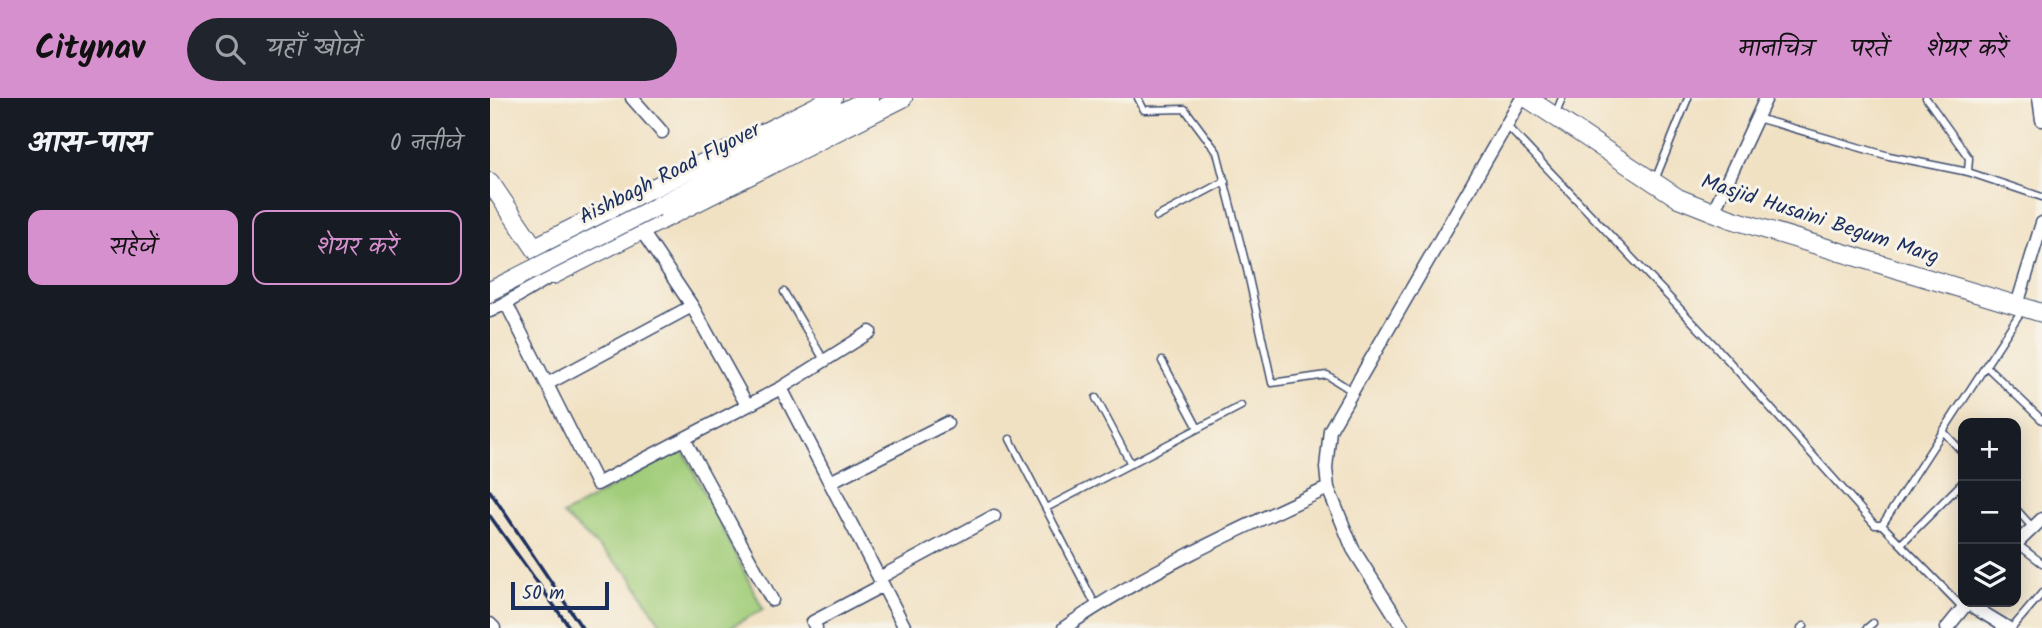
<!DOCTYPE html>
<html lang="hi">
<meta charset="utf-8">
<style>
body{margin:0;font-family:Kalam,"Playpen Sans Deva",sans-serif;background:#20242c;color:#f1f3f6}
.controls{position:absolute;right:21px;bottom:21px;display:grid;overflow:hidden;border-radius:14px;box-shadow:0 4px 18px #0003}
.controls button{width:63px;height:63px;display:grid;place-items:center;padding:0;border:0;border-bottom:2px solid #363941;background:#171b24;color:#f1f3f6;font:35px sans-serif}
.scale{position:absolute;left:21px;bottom:18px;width:98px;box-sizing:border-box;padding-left:7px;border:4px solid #1b2f5e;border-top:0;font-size:19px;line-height:24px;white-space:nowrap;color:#1b2f5e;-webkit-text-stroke:5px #f7f3e8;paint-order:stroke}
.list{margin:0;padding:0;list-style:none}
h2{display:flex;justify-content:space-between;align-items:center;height:91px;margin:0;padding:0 28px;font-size:30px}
h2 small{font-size:23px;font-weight:400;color:#9ea1a6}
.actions{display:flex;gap:14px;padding:21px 28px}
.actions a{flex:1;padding:16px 0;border:2px solid #d690ce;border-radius:14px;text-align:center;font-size:24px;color:#d690ce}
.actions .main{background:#d690ce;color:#111}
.icon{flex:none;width:38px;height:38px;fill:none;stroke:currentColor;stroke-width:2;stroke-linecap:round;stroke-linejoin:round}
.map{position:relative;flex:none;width:1552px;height:530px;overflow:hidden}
header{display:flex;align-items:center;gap:42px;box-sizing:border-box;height:98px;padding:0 35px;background:#d690ce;color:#111}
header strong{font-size:33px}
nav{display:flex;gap:38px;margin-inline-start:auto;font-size:24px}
.search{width:490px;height:63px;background:#20242c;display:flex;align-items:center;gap:18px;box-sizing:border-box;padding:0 24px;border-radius:38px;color:#9ea1a6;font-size:26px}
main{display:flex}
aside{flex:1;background:#171b24}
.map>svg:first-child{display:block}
.green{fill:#a2cd7a;stroke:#5e7e6c;stroke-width:2}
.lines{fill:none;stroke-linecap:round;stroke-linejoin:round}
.lane-casing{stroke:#3b4a6d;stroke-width:9}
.street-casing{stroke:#3b4a6d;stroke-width:15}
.secondary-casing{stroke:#3b4a6d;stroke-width:20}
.lane{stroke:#fff;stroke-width:6}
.street{stroke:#fff;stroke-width:12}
.secondary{stroke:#fff;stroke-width:18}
.rail{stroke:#1b2f5e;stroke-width:3.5}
.secondary-bridge-casing{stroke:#3b4a6d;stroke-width:20;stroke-linecap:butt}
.secondary-bridge{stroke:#fff;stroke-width:18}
.labels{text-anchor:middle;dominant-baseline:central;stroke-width:6;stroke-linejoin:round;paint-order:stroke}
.street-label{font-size:21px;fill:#1b2f5e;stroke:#f7f3e8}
</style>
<header>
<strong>Citynav</strong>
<div class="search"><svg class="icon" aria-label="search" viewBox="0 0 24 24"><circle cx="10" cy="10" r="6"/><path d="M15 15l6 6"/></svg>यहाँ खोजें</div>
<nav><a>मानचित्र</a><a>परतें</a><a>शेयर करें</a></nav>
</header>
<main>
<aside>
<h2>आस-पास<small>0 नतीजे</small></h2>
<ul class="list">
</ul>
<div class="actions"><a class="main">सहेजें</a><a>शेयर करें</a></div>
</aside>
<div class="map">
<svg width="1552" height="530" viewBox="0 0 1552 530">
<rect width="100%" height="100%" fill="#f7f3e8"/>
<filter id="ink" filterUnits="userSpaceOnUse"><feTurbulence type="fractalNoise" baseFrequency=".0143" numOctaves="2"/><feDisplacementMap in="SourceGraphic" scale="14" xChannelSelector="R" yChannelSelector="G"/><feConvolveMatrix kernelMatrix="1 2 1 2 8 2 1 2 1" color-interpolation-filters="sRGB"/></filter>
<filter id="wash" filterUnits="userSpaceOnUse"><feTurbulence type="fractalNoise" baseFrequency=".00686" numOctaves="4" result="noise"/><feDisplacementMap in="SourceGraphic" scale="28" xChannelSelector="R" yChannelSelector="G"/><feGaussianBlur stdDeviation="1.57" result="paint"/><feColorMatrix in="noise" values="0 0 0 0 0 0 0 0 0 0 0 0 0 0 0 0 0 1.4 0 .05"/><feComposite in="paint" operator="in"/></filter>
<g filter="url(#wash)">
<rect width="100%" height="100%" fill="#f1e1c3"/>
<path class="green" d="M192 350 273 511 239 530H173L140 477 73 417Z"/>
</g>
<g filter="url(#ink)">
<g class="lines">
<g class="lane-casing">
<path id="lane" d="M648 0 654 12 695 11 727 54 756 167 782 285 837 277 862 293
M1436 0 1479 60 1478 74 1552 99
M1065 17 1072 0
M1267 20 1399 58 1478 74
M1016 27 1228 251 1385 427H1392L1473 510
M1165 82 1198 0
M667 119 735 83
M294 194 334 262
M672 263 708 330
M1496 268 1552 322
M606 300 641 366
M1453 333 1473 355
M520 341 606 508
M556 410 751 308
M1526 411 1543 430
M1392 427 1532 212
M1411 446 1473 384
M1527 446 1552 465
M1311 530 1314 528
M1377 530 1383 525
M1522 530 1552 495"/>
</g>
<g class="street-casing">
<path id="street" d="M142 0 172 34
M1549 0 1552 22
M1223 114 1276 0
M151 132 202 208 257 307
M63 177 16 205 107 386 291 290 380 234
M1527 207 1552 125
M0 213 16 205
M57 286 202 208
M291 290 415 530
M194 341 282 502
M340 384 457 325
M1526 446 1552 421
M389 480 504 418
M1477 505 1518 530
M0 526 4 530
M326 530 323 524 393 487
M574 530C655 474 749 431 838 390
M913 530 863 451 838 390 836 370 840 332 1032 0
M1457 530 1478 504"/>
</g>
<g class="secondary-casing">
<path id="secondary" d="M1037 0 1188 100 1241 121 1552 215
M0 84 63 177 413 0
M166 109 380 0
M45 149 343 0"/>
</g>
<use href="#lane" class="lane"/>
<use href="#street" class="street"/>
<use href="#secondary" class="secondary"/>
<path class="rail" d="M0 393 92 530
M0 418 80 530"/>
<g class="secondary-bridge-casing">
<path id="secondary-bridge" d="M0 193 166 109"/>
</g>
<use href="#secondary-bridge" class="secondary-bridge"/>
</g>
</g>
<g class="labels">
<g class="street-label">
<text transform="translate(180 76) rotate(-27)">Aishbagh Road Flyover</text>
<text transform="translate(1330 122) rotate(18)">Masjid Husaini Begum Marg</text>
</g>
</g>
</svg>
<div class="controls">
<button>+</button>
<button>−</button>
<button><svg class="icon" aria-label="layers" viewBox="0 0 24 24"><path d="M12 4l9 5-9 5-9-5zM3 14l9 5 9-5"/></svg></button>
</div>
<div class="scale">50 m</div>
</div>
</main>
